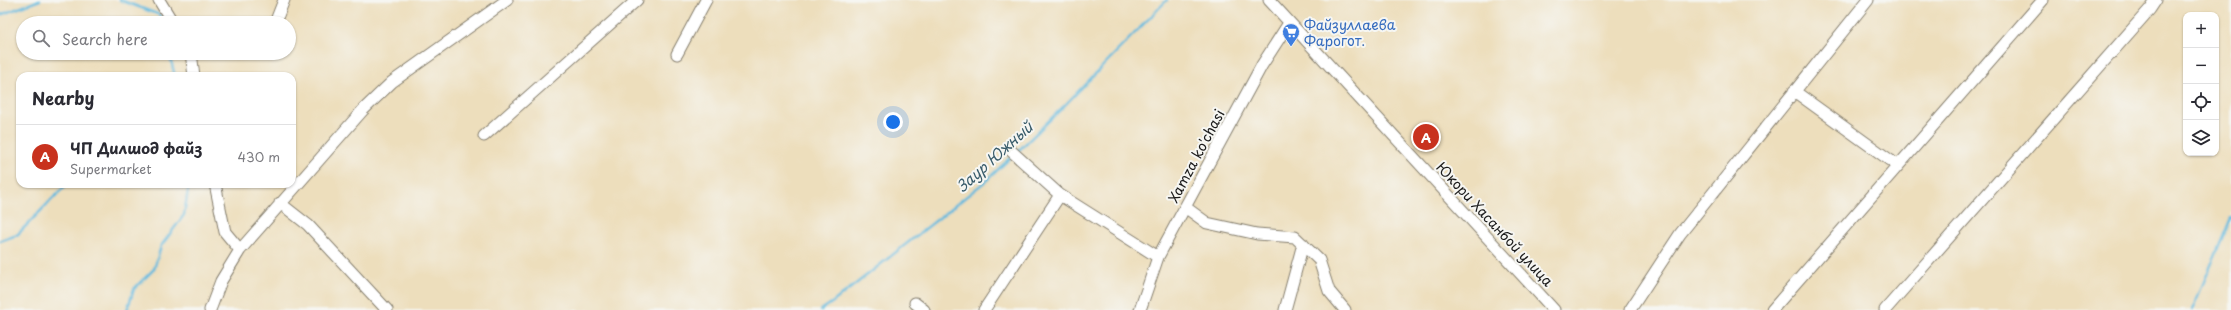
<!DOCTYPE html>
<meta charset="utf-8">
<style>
body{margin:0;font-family:"Playpen Sans",sans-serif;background:#f7f7f7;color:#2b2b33}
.controls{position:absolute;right:12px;top:12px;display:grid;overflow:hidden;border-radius:8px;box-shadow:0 1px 3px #0004}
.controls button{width:36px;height:36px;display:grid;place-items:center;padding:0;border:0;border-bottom:1px solid #e1e1e2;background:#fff;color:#2b2b33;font:20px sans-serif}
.you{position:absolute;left:893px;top:122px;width:14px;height:14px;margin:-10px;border:3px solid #fff;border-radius:50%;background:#1a73e8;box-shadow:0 0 0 6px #1a73e833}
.badge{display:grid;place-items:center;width:26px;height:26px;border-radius:50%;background:#c8321e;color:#fff;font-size:13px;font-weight:700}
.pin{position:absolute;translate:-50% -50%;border:2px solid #fff;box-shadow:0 1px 4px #0006}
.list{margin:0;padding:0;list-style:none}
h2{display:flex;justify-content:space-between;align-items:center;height:52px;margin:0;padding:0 16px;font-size:17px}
h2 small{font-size:13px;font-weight:400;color:#7c7c81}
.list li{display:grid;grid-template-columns:26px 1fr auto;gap:12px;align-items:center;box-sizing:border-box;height:64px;padding:0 16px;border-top:1px solid #e1e1e2}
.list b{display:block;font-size:15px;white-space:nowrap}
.list p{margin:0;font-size:13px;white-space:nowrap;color:#7c7c81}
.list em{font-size:13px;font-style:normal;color:#7c7c81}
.icon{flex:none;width:22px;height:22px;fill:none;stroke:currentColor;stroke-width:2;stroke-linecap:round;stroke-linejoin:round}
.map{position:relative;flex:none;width:2231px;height:310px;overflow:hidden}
.search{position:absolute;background:#fff;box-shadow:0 1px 3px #0004;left:16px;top:16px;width:280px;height:44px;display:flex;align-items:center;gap:10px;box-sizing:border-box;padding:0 14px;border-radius:22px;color:#7c7c81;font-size:15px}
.panel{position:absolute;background:#fff;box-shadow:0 1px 3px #0004;left:16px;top:72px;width:280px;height:116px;border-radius:12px}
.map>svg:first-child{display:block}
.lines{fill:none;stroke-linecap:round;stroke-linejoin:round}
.stream{stroke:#61b9de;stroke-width:2.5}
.minor-casing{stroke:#847d6c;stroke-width:13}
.minor{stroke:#fff;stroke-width:11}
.labels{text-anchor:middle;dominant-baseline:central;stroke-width:4;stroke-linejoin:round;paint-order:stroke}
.shop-label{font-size:14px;fill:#366cbe;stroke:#f6f6f2;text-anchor:start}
.street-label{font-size:14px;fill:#1c1c1c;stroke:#f6f6f2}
.water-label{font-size:15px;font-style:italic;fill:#385b6a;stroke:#f6f6f2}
</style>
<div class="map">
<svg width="2231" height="310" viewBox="0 0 2231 310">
<rect width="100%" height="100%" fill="#f6f6f2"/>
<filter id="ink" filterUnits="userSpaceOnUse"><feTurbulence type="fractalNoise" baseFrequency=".025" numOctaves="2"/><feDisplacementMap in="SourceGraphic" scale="8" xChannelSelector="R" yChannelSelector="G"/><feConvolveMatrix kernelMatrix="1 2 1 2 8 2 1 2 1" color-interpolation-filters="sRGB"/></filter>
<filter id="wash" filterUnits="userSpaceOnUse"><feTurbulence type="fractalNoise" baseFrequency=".012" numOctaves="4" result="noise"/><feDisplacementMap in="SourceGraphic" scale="16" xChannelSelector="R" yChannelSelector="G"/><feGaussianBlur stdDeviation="0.9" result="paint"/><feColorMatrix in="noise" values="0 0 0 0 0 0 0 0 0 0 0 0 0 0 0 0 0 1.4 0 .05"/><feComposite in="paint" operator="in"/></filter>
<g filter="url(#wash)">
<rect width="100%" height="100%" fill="#eddebc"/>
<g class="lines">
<path class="stream" d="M120 0 160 15 162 23
M0 15 40 0
M169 53 175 76
M1017 152 1063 107 1167 0
M0 241 17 235 67 184
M127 310 134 289 154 269 161 246 184 215 189 184
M821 310 833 302 987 180 1012 156
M2192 310 2231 218"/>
</g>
</g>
<g filter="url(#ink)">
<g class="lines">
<g class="minor-casing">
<path id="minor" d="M159 0 173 23
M1269 0 1554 310
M275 23 284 0
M191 53 194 76
M677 54 706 0
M1794 91 1898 166
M484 136 637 0
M1009 149 1060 195 1158 257
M215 184 225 232 240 250
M280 203 308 225 387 310
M1185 207 1207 223 1257 234 1295 237 1319 260 1329 291 1345 310
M915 303 924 310
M210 310 221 281 240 250 363 110 392 82 507 0
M984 310 1060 195
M1140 310 1158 257 1262 65 1289 23
M1285 310 1303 244
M1630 310 1680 234 1868 0
M1772 310 2043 0
M1885 310 2150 9 2156 0"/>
</g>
<use href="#minor" class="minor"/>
</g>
</g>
<defs>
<g id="supermarket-pin" transform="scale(0.9)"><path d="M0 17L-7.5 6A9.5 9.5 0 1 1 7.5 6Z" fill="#3f7fe0" stroke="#f6f6f2"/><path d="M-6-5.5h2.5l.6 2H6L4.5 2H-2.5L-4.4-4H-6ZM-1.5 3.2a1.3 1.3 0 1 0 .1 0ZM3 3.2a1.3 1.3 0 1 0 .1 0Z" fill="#fff"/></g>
</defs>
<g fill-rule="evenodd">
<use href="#supermarket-pin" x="1291" y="32"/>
</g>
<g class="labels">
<g class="shop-label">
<text x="1304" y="24">Файзуллаева<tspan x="1304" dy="16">Фарогот.</tspan></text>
</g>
<g class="street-label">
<text transform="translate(1196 156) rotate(-62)">Xamza ko'chasi</text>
<text transform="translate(1495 224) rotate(47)">Юкори Хасанбой улица</text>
</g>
<g class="water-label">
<text transform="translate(994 156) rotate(-42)">Заур Южный</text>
</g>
</g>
</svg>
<div class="controls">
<button>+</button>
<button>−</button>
<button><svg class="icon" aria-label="locate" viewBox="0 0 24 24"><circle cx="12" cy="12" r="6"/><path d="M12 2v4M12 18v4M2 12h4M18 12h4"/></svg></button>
<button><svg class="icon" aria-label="layers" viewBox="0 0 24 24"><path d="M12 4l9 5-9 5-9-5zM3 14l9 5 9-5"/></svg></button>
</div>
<div class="you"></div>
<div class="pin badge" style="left:1426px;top:137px">A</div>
<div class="search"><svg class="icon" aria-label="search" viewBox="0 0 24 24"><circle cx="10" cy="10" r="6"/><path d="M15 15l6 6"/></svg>Search here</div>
<section class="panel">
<h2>Nearby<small></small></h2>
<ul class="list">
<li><span class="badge">A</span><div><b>ЧП Дилшод файз</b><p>Supermarket</p></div><em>430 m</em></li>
</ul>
</section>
</div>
